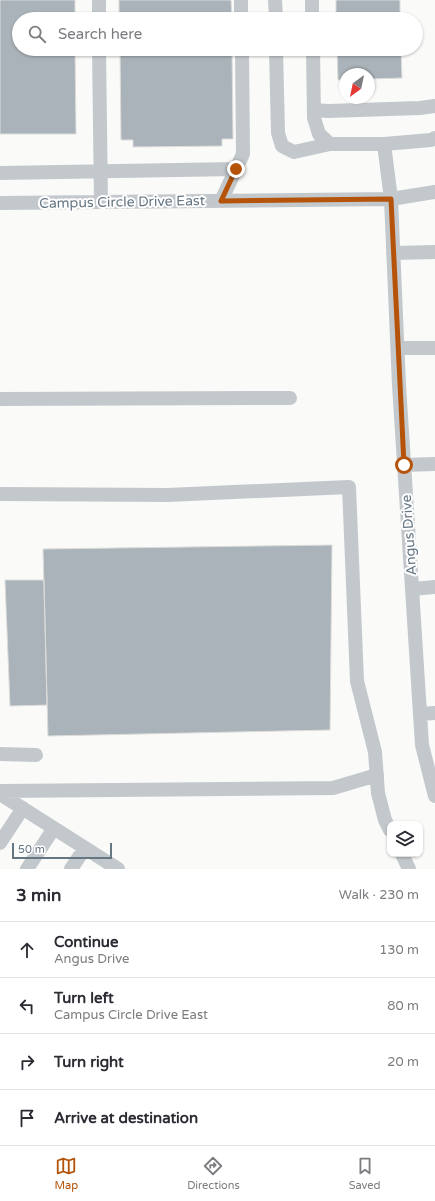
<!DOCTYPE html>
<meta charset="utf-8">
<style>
body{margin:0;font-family:"Varela Round",sans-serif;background:#f7f7f7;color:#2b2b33}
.controls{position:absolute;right:12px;bottom:12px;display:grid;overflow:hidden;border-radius:8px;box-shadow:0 1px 3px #0004}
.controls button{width:36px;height:36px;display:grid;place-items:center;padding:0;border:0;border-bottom:1px solid #e1e1e2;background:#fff;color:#2b2b33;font:20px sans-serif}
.compass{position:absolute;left:339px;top:68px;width:36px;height:36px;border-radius:50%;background:#fff;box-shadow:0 1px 3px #0004;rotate:213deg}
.scale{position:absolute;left:12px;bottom:10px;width:100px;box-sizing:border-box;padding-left:4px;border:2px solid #657683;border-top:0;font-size:11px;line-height:14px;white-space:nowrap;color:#657683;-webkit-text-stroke:3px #fff;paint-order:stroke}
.stop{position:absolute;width:12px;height:12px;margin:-9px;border:3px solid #b45309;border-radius:50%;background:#fff}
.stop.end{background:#b45309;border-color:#fff;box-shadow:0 1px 4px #0008}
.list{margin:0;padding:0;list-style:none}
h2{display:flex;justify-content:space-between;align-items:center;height:52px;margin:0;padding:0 16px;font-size:17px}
h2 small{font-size:13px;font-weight:400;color:#7c7c81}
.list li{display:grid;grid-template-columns:26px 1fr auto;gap:12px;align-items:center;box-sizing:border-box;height:56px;padding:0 16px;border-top:1px solid #e1e1e2}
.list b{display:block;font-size:15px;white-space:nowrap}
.list p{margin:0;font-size:13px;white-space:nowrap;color:#7c7c81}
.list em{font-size:13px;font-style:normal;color:#7c7c81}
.icon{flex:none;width:22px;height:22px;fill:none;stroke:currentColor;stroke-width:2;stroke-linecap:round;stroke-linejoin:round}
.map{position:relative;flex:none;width:435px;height:869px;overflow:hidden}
.search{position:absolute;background:#fff;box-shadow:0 1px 3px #0004;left:12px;right:12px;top:12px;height:44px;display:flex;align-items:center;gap:10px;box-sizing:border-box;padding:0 14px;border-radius:22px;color:#7c7c81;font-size:15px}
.sheet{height:276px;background:#fff}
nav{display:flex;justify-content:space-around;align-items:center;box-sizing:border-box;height:56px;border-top:1px solid #e1e1e2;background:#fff;font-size:11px;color:#7c7c81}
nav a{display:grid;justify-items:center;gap:2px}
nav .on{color:#b45309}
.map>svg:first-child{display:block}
.building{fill:#aab3b9;stroke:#dcdcda}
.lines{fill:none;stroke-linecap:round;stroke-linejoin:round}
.minor{stroke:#c3c8cc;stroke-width:14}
.route{stroke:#b45309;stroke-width:5}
.labels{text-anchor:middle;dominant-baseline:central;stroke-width:4;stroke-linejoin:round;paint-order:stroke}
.street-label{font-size:14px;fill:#657683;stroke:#fff}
</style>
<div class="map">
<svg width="435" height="869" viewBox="0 0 435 869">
<rect width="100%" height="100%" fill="#fafaf8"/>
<path class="building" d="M0 0H75V19H19V49H75L76 134H0Z
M119 0H231L232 19H119Z
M336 0H400V19H336Z
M120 49H232L233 139H222V146L133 147V140H121Z
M337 49H401L402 78 369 79V74H345V80H338Z
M332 545 330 730 48 736 43 549Z
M5 580H44L47 705 10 706Z"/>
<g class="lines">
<path class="minor" d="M99 0V19
M241 0V19
M275 0 276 19
M312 0V19
M99 49 101 202
M276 49 278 133 282 146 294 152 330 144
M313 49 314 118 319 134 330 144H384L431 140 435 138
M314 110 328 111 420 108 435 106
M384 144 391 199 399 385 422 745 435 796
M0 173 236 169
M221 201 243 154 242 49
M0 203 391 199 435 192
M393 253 435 252
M398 348H435
M0 399 290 398
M404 465 435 464
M0 494 168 495 349 487 357 681 375 752 378 793 385 820 390 830
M412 589 435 587
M420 714 435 713
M0 754 36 755
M0 791 333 788 377 775
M0 794 118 869
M0 843 23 808
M402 854 409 869
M27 869 54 828
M71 869 85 848"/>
</g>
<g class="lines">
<path class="route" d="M236 169 221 201 391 199 404 465"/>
</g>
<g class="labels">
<g class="street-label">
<text transform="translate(122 202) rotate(-1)">Campus Circle Drive East</text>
<text transform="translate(409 535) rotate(-94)">Angus Drive</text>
</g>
</g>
</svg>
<div class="controls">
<button><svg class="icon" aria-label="layers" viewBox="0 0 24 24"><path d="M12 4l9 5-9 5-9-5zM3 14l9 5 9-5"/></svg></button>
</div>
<svg class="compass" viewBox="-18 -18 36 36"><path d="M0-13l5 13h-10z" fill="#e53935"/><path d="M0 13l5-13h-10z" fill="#7c7c81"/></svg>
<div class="scale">50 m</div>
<div class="stop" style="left:404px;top:465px"></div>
<div class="stop end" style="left:236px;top:169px"></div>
<div class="search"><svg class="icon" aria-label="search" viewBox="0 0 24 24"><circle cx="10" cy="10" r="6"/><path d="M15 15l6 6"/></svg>Search here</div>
</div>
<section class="sheet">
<h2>3 min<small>Walk · 230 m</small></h2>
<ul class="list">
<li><svg class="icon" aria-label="ahead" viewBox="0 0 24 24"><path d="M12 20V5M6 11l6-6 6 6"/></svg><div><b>Continue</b><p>Angus Drive</p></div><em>130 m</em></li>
<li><svg class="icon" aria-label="left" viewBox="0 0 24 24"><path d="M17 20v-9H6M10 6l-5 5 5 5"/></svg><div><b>Turn left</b><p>Campus Circle Drive East</p></div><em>80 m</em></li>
<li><svg class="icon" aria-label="right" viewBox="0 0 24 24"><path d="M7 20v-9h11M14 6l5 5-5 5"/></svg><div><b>Turn right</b></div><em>20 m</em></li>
<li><svg class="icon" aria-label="arrive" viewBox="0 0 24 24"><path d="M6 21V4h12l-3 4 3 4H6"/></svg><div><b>Arrive at destination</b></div></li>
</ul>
</section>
<nav>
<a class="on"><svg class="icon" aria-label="map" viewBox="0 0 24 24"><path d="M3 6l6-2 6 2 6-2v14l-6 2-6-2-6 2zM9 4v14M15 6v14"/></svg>Map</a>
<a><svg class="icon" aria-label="directions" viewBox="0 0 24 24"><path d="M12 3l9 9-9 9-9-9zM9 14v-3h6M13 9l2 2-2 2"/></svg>Directions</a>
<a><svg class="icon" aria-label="saved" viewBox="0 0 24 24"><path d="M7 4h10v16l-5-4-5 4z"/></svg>Saved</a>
</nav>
